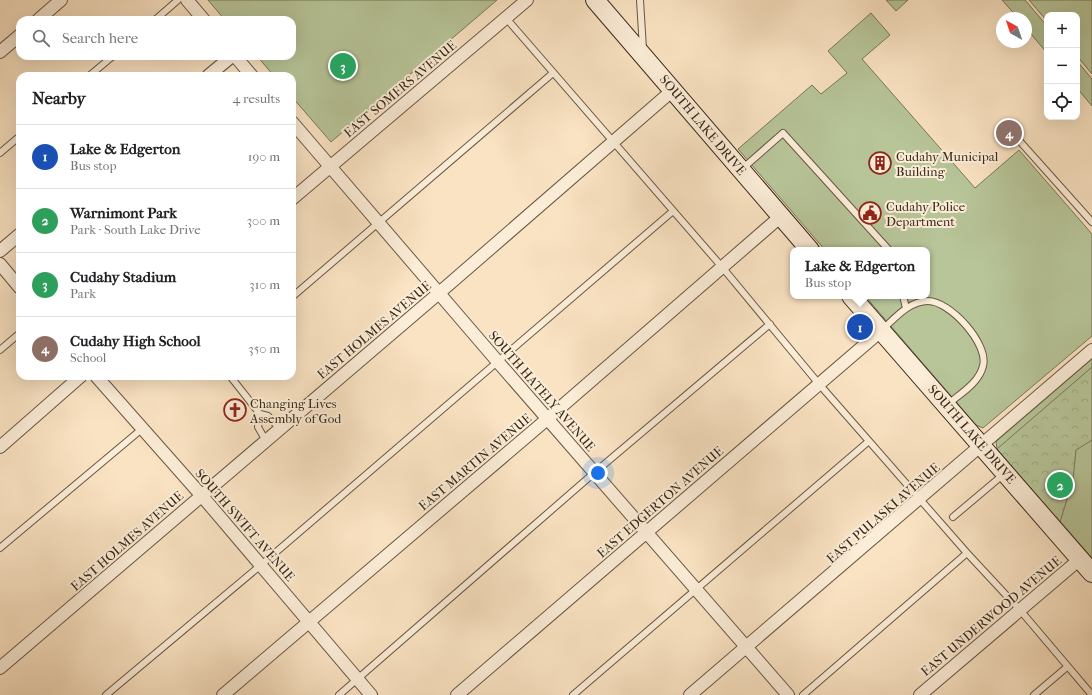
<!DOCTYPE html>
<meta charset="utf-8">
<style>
body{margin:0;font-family:"IM FELL French Canon",serif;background:#f6f6f6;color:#202124}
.controls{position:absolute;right:12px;top:12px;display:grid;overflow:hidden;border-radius:8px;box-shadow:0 4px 16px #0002}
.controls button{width:36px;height:36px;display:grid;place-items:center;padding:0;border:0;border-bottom:1px solid #e0e0e0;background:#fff;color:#202124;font:20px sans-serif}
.compass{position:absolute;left:996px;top:12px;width:36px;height:36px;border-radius:50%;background:#fff;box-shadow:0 4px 16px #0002;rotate:320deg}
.you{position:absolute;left:598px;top:473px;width:14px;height:14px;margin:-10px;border:3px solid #fff;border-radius:50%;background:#1a73e8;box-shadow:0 0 0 6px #1a73e833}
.badge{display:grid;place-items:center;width:26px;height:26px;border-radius:50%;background:#111827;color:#fff;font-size:13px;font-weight:700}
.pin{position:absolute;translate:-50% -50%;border:2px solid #fff;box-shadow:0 1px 4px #0006}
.popup{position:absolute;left:790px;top:247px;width:140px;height:52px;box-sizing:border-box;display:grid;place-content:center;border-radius:8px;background:#fff;filter:drop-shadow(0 1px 3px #0005);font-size:13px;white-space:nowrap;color:#757577}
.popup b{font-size:15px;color:#202124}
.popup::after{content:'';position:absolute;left:50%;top:100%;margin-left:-8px;border:8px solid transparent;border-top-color:#fff}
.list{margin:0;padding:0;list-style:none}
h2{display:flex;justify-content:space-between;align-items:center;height:52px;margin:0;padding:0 16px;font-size:17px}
h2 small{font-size:13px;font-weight:400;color:#757577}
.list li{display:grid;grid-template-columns:26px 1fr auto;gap:12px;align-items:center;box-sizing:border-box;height:64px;padding:0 16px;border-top:1px solid #e0e0e0}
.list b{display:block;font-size:15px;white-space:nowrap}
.list p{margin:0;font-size:13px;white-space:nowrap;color:#757577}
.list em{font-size:13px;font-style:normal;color:#757577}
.icon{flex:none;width:22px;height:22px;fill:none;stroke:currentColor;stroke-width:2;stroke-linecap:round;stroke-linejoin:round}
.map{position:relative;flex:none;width:1092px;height:695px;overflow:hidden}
.search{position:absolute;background:#fff;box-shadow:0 4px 16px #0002;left:16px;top:16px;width:280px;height:44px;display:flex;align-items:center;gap:10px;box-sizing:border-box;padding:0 14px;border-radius:12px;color:#757577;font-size:15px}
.panel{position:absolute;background:#fff;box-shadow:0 4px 16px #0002;left:16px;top:72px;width:280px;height:308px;border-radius:12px}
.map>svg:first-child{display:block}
.green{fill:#b7c599;stroke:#787758}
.forest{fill:url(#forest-crowns);stroke:#787758}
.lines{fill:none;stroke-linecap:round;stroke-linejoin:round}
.service-casing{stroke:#685843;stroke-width:8}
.minor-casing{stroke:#685843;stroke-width:14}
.secondary-casing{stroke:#382918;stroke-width:20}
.service{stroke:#fcedd8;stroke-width:6}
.minor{stroke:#fcedd8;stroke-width:12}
.secondary{stroke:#fcedd8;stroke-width:18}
.labels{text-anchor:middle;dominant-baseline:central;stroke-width:4;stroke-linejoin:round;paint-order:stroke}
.street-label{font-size:13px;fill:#382918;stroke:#fcedd8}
.poi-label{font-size:13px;fill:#382918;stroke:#fcedd8;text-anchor:start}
</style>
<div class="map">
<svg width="1092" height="695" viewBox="0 0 1092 695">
<defs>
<pattern id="forest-crowns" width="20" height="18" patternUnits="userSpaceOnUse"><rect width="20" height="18" fill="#b7c599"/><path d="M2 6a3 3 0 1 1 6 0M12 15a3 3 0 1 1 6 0" fill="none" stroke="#9ea983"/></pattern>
</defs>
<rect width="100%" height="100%" fill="#fae3c3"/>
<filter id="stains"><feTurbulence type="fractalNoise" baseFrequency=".005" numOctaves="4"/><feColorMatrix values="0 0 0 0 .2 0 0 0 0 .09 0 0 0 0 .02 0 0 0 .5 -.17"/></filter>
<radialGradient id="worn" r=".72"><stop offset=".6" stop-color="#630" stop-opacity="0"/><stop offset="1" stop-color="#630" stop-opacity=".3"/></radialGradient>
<path class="green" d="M208 0H497L331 142 292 97V76H274L257 56H292V20H225Z
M886 0H908L896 11Z
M1002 0H1025L1047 26V53L1026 28V18H1018Z
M1029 0H1092V74L1077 56V15H1047V21Z
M871 13 890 35 862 59 975 188 1019 150 1092 234V336L983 428 976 425 865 296H927V250H825L738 149 812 85 821 94 847 73 828 51Z
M1077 61 1092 79V106L1077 88Z
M1092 359V558L997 449 996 442 999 439Z"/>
<path class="forest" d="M1092 367V440L1076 450 1073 480 1060 522 997 449Z"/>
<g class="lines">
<g class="service-casing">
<path id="service" d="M640 0 643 49
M506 18 722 267 819 384 967 553 1020 610 1092 695
M155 20 178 0
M89 76 113 56
M1015 136 1092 222
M0 153 20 136
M742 169 783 133 889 250
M903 296 906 308
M292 297 553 73
M882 330C895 318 909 301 928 301 950 301 989 344 983 366 979 383 960 394 948 404
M0 350 20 333
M230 376 260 414 268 416 280 429
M260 414 258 427 266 441
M953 517 1004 474
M0 548 143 428
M106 695 261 565 673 211
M339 695 594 473 770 324
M573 695 869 441
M803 695 967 553
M1034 695 1067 667"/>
</g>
<g class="minor-casing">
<path id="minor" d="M187 0 204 20
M38 20 61 0
M0 52 20 35
M235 56 252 76
M208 76 232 56
M292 122 498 362 788 695
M292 199 527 0
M0 251 20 234
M0 264 20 288
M96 376 202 496 371 695
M0 447 81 376
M0 668 439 293 673 90
M223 695 539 426 780 217
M457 695 882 330
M690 695 1092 350
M920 695 1080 559"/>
</g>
<g class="secondary-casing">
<path id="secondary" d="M595 0 810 250
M851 296 1092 573"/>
</g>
<use href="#service" class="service"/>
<use href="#minor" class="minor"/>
<use href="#secondary" class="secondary"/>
</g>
<defs>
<g id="building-ring" transform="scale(1.15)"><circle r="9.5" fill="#fcedd8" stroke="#8f2418" stroke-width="1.5"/><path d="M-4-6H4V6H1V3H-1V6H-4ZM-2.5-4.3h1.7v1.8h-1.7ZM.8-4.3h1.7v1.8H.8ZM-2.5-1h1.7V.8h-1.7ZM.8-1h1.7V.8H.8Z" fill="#8f2418"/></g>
<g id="civic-ring" transform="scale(1.15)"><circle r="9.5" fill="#fcedd8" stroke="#8f2418" stroke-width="1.5"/><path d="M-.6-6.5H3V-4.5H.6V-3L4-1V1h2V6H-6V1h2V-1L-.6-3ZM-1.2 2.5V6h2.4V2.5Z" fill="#8f2418"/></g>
<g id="church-ring" transform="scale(1.15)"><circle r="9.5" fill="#fcedd8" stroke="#8f2418" stroke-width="1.5"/><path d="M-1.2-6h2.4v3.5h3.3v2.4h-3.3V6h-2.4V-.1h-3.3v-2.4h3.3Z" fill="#8f2418"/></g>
</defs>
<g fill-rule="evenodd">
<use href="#building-ring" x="880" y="163"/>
<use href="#civic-ring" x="870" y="213"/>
<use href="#church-ring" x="235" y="410"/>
</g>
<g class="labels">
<g class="street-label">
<text transform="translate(400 89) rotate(-40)">EAST SOMERS AVENUE</text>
<text transform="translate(703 125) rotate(50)">SOUTH LAKE DRIVE</text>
<text transform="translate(374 330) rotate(-40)">EAST HOLMES AVENUE</text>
<text transform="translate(542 391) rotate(49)">SOUTH HATELY AVENUE</text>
<text transform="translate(972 434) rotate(49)">SOUTH LAKE DRIVE</text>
<text transform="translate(475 462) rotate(-40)">EAST MARTIN AVENUE</text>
<text transform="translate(660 502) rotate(-41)">EAST EDGERTON AVENUE</text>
<text transform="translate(883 513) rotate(-41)">EAST PULASKI AVENUE</text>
<text transform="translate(245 525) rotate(49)">SOUTH SWIFT AVENUE</text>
<text transform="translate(127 541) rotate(-41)">EAST HOLMES AVENUE</text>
<text transform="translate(991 616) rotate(-40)">EAST UNDERWOOD AVENUE</text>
</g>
<g class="poi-label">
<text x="896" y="156">Cudahy Municipal<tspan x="896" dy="15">Building</tspan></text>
<text x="886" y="206">Cudahy Police<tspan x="886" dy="15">Department</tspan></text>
<text x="250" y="403">Changing Lives<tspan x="250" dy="15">Assembly of God</tspan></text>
</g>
</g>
<rect width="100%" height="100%" filter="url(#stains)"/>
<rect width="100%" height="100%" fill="url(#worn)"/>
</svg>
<div class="controls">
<button>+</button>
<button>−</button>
<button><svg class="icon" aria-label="locate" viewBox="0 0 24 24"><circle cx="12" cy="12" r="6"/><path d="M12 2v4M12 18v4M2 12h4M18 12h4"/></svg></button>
</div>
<svg class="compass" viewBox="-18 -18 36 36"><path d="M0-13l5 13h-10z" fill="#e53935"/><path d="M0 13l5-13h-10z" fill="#757577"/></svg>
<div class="you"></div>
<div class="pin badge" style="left:860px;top:327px;background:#1a4fb4">1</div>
<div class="popup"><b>Lake &amp; Edgerton</b>Bus stop</div>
<div class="pin badge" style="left:1060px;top:485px;background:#2e9e5b">2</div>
<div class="pin badge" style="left:343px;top:66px;background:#2e9e5b">3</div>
<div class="pin badge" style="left:1009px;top:133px;background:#8d6e63">4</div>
<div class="search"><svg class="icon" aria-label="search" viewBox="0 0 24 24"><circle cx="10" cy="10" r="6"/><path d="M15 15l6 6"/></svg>Search here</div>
<section class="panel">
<h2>Nearby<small>4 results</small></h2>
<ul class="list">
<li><span class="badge" style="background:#1a4fb4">1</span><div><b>Lake &amp; Edgerton</b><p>Bus stop</p></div><em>190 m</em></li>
<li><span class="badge" style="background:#2e9e5b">2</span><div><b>Warnimont Park</b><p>Park · South Lake Drive</p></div><em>300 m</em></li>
<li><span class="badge" style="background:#2e9e5b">3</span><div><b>Cudahy Stadium</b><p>Park</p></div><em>310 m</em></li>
<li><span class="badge" style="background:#8d6e63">4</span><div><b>Cudahy High School</b><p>School</p></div><em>350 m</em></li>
</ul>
</section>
</div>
